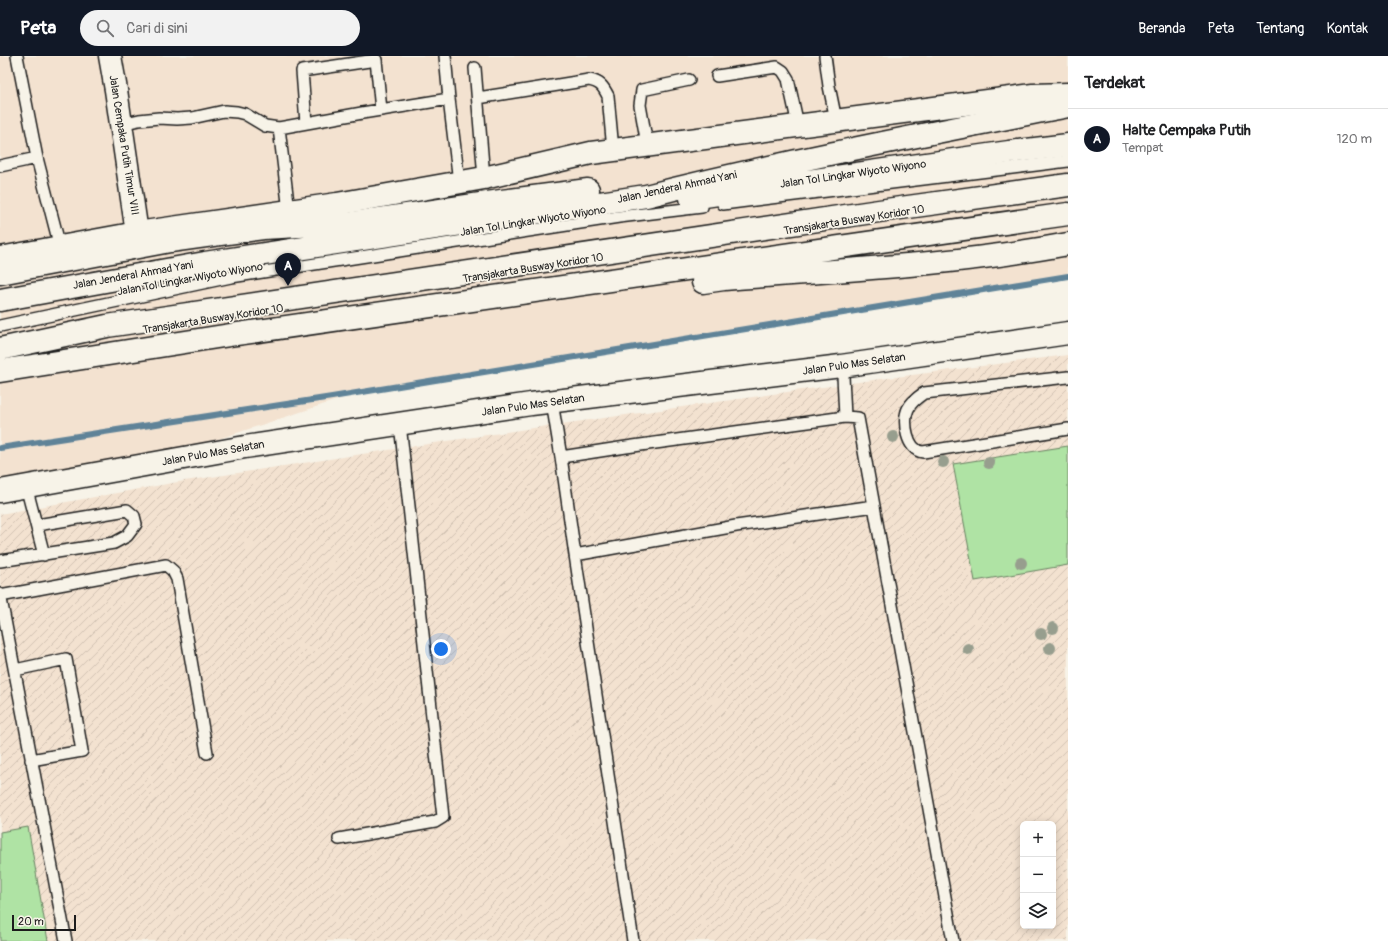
<!DOCTYPE html>
<html lang="id">
<meta charset="utf-8">
<style>
body{margin:0;font-family:Pangolin,sans-serif;background:#f2f2f2;color:#202124}
.controls{position:absolute;right:12px;bottom:12px;display:grid;overflow:hidden;border-radius:6px;box-shadow:0 2px 10px #0003}
.controls button{width:36px;height:36px;display:grid;place-items:center;padding:0;border:0;border-bottom:1px solid #e0e0e0;background:#fff;color:#202124;font:20px sans-serif}
.scale{position:absolute;left:12px;bottom:10px;width:64px;box-sizing:border-box;padding-left:4px;border:2px solid #1c1c1c;border-top:0;font-size:11px;line-height:14px;white-space:nowrap;color:#1c1c1c;-webkit-text-stroke:3px #f7f3e8;paint-order:stroke}
.you{position:absolute;left:441px;top:593px;width:14px;height:14px;margin:-10px;border:3px solid #fff;border-radius:50%;background:#1a73e8;box-shadow:0 0 0 6px #1a73e833}
.badge{display:grid;place-items:center;width:26px;height:26px;border-radius:50%;background:#111827;color:#fff;font-size:13px;font-weight:700}
.pin{position:absolute;translate:-50% -33px;filter:drop-shadow(0 1px 2px #0008)}
.pin::after{content:'';position:absolute;top:21px;width:14px;height:12px;background:inherit;clip-path:polygon(0 0,100% 0,50% 100%)}
.list{margin:0;padding:0;list-style:none}
h2{display:flex;justify-content:space-between;align-items:center;height:52px;margin:0;padding:0 16px;font-size:17px}
h2 small{font-size:13px;font-weight:400;color:#757577}
.list li{display:grid;grid-template-columns:26px 1fr auto;gap:12px;align-items:center;box-sizing:border-box;height:60px;padding:0 16px;border-top:1px solid #e0e0e0}
.list b{display:block;font-size:15px;white-space:nowrap}
.list p{margin:0;font-size:13px;white-space:nowrap;color:#757577}
.list em{font-size:13px;font-style:normal;color:#757577}
.icon{flex:none;width:22px;height:22px;fill:none;stroke:currentColor;stroke-width:2;stroke-linecap:round;stroke-linejoin:round}
.map{position:relative;flex:none;width:1068px;height:885px;overflow:hidden}
header{display:flex;align-items:center;gap:24px;box-sizing:border-box;height:56px;padding:0 20px;background:#111827;color:#fff}
header strong{font-size:19px}
nav{display:flex;gap:22px;margin-inline-start:auto;font-size:14px}
.search{width:280px;height:36px;background:#f2f2f2;display:flex;align-items:center;gap:10px;box-sizing:border-box;padding:0 14px;border-radius:22px;color:#757577;font-size:15px}
main{display:flex}
aside{flex:1;background:#fff}
.map>svg:first-child{display:block}
.built{fill:#f3e2d0}
.industrial{fill:url(#industrial-furrows);fill-rule:evenodd}
.grass{fill:#afe3a4;stroke:#668060}
.lines{fill:none;stroke-linecap:round;stroke-linejoin:round}
.stream{stroke:#5f8398;stroke-width:6}
.lane-casing{stroke:#1c1c1c;stroke-width:14}
.street-casing{stroke:#1c1c1c;stroke-width:25}
.secondary-casing{stroke:#1c1c1c;stroke-width:25}
.highway-casing{stroke:#1c1c1c;stroke-width:25}
.lane{stroke:#f7f3e8;stroke-width:11}
.street{stroke:#f7f3e8;stroke-width:22}
.secondary{stroke:#f7f3e8;stroke-width:22}
.highway{stroke:#f7f3e8;stroke-width:22}
.tree{fill:#979e8e}
.labels{text-anchor:middle;dominant-baseline:central;stroke-width:3.5;stroke-linejoin:round;paint-order:stroke}
.street-label{font-size:11px;fill:#1c1c1c;stroke:#f7f3e8}
</style>
<header>
<strong>Peta</strong>
<div class="search"><svg class="icon" aria-label="search" viewBox="0 0 24 24"><circle cx="10" cy="10" r="6"/><path d="M15 15l6 6"/></svg>Cari di sini</div>
<nav><a>Beranda</a><a>Peta</a><a>Tentang</a><a>Kontak</a></nav>
</header>
<main>
<div class="map">
<svg width="1068" height="885" viewBox="0 0 1068 885">
<defs>
<pattern id="industrial-furrows" width="10" height="10" patternUnits="userSpaceOnUse"><rect width="10" height="10" fill="#f3e2d0"/><path d="M-1 1l2-2M0 10L10 0M9 11l2-2" fill="none" stroke="#d0c1b2"/></pattern>
</defs>
<rect width="100%" height="100%" fill="#f7f3e8"/>
<filter id="ink" filterUnits="userSpaceOnUse"><feTurbulence type="fractalNoise" baseFrequency=".025" numOctaves="2"/><feDisplacementMap in="SourceGraphic" scale="8" xChannelSelector="R" yChannelSelector="G"/><feConvolveMatrix kernelMatrix="1 2 1 2 8 2 1 2 1" color-interpolation-filters="sRGB"/></filter>
<g filter="url(#ink)">
<path class="built" d="M0 0H1068V220L361 336 152 405 0 433Z"/>
<path class="industrial" d="M1068 299V885H0V458L178 426 540 371 873 324ZM1023 768H1053V870H1023Z"/>
<path class="grass" d="M1068 390V509L975 525 953 408Z
M28 771 48 885H0V776Z"/>
<g class="lines">
<path class="stream" d="M0 392 332 341 1068 220"/>
<g class="lane-casing">
<path id="lane" d="M17 0 37 102 60 191
M445 0 449 43 459 126
M825 0 829 30 836 64
M475 12 484 122
M717 20 777 11 783 15 788 23 798 69
M478 42 589 24C600 26 603 30 608 40L613 94
M306 67 302 15 376 4 381 54
M121 68 139 64 159 62 177 63 192 62 224 55 237 56 245 58 265 70 279 72 362 57 449 43
M279 72 289 155
M647 88 640 49 642 34 689 24
M0 110 37 102
M723 148 1068 105
M0 270 231 221 619 161 702 151
M841 310 843 320 845 361 858 362 953 885
M1068 321 924 337C918 341 911 346 908 353 902 365 907 395 923 396L1068 373
M552 346 561 401
M845 361 626 391 561 401 575 499 736 470 874 450
M26 430 44 499
M575 499 633 885
M0 505 114 487 127 480 136 468 134 460 127 454 37 469
M0 538 66 885
M0 540 166 509 173 515 177 523 207 697
M15 614 66 603 82 695 31 704
M339 783 435 766 443 761 400 368"/>
</g>
<g class="street-casing">
<path id="street" d="M110 0 116 34 137 177
M0 435 245 391 531 348 841 310 1068 277"/>
</g>
<g class="secondary-casing">
<path id="secondary" d="M0 202 137 177 337 148 484 122 591 97 1033 39 1068 38"/>
</g>
<g class="highway-casing">
<path id="highway" d="M691 142 1009 96 1068 89
M0 217 170 185 263 172 353 167 501 145 588 134
M703 226 724 223C838 214 955 209 1068 188
M0 244 205 207 646 140C785 105 927 78 1068 50
M0 293 107 270 879 155 1068 129
M0 315 230 279 1068 158"/>
</g>
<use href="#lane" class="lane"/>
<use href="#street" class="street"/>
<use href="#secondary" class="secondary"/>
<use href="#highway" class="highway"/>
</g>
<g class="tree">
<circle cx="893" cy="381" r="6"/>
<circle cx="943" cy="406" r="6"/>
<circle cx="989" cy="407" r="6"/>
<circle cx="1021" cy="507" r="6"/>
<circle cx="1053" cy="572" r="6"/>
<circle cx="1041" cy="578" r="6"/>
<circle cx="1050" cy="592" r="6"/>
<circle cx="968" cy="593" r="6"/>
</g>
</g>
<g class="labels">
<g class="street-label">
<text transform="translate(124 89) rotate(81)">Jalan Cempaka Putih Timur VIII</text>
<text transform="translate(853 118) rotate(-8)">Jalan Tol Lingkar Wiyoto Wiyono</text>
<text transform="translate(677 131) rotate(-12)">Jalan Jenderal Ahmad Yani</text>
<text transform="translate(854 164) rotate(-9)">Transjakarta Busway Koridor 10</text>
<text transform="translate(533 165) rotate(-9)">Jalan Tol Lingkar Wiyoto Wiyono</text>
<text transform="translate(533 212) rotate(-9)">Transjakarta Busway Koridor 10</text>
<text transform="translate(133 219) rotate(-10)">Jalan Jenderal Ahmad Yani</text>
<text transform="translate(190 223) rotate(-10)">Jalan Tol Lingkar Wiyoto Wiyono</text>
<text transform="translate(213 263) rotate(-9)">Transjakarta Busway Koridor 10</text>
<text transform="translate(854 308) rotate(-8)">Jalan Pulo Mas Selatan</text>
<text transform="translate(533 349) rotate(-8)">Jalan Pulo Mas Selatan</text>
<text transform="translate(213 397) rotate(-10)">Jalan Pulo Mas Selatan</text>
</g>
</g>
</svg>
<div class="controls">
<button>+</button>
<button>−</button>
<button><svg class="icon" aria-label="layers" viewBox="0 0 24 24"><path d="M12 4l9 5-9 5-9-5zM3 14l9 5 9-5"/></svg></button>
</div>
<div class="scale">20 m</div>
<div class="you"></div>
<div class="pin badge" style="left:288px;top:230px">A</div>
</div>
<aside>
<h2>Terdekat<small></small></h2>
<ul class="list">
<li><span class="badge">A</span><div><b>Halte Cempaka Putih</b><p>Tempat</p></div><em>120 m</em></li>
</ul>
</aside>
</main>
